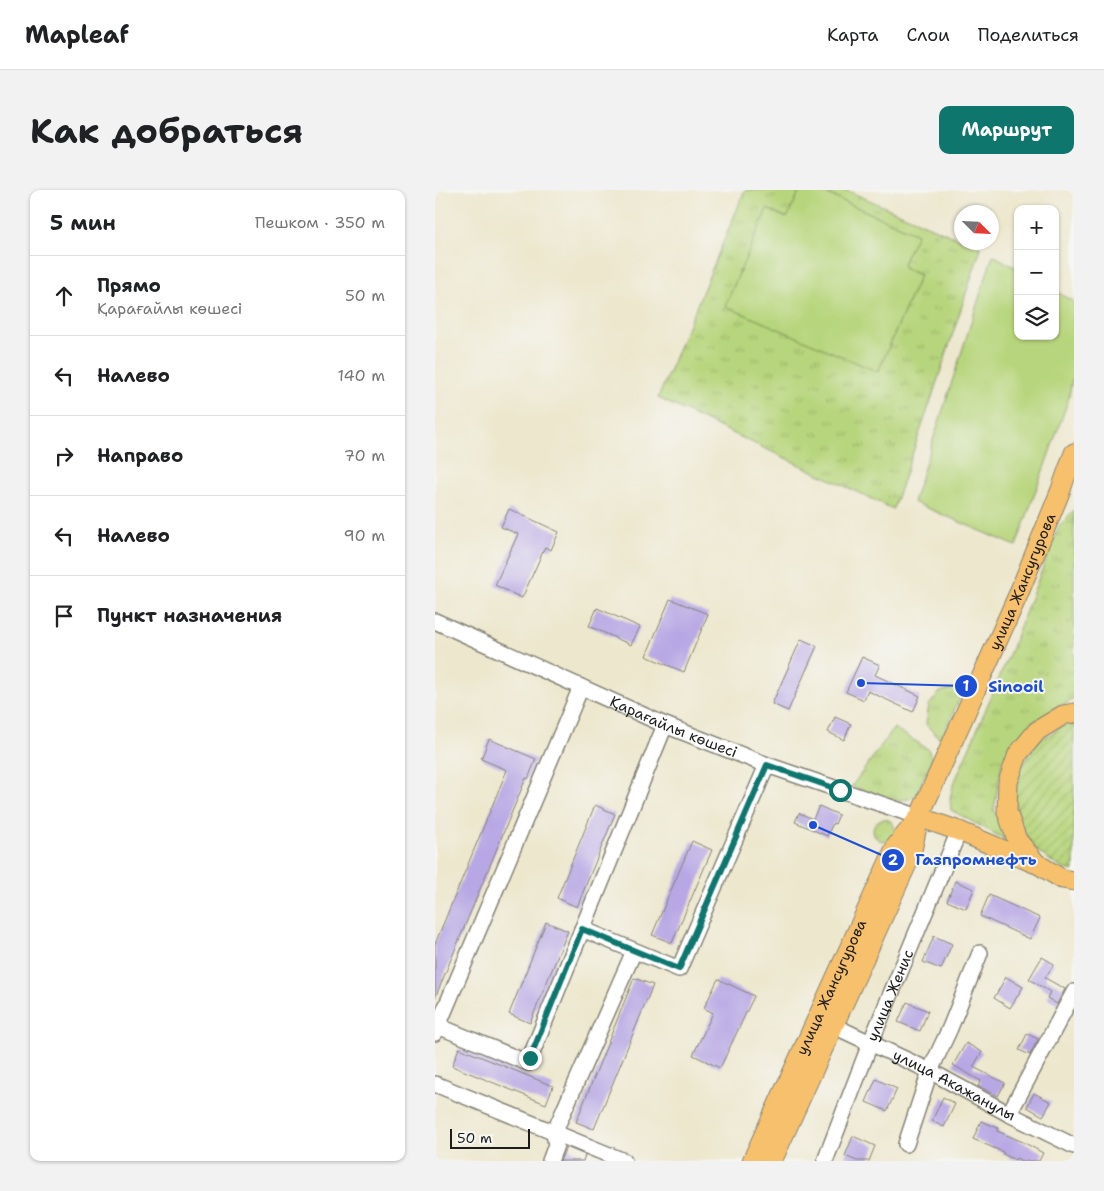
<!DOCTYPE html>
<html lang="ru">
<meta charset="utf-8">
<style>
body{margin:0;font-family:"Shantell Sans",sans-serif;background:#f2f2f2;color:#202124}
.controls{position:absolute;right:15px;top:15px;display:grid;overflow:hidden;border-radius:10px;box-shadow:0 1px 4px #0004}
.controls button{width:45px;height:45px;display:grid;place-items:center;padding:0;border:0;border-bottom:1px solid #e0e0e0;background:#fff;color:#202124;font:25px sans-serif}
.compass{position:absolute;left:519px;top:15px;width:45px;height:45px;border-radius:50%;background:#fff;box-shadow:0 1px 4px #0004;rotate:114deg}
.scale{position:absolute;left:15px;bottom:12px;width:80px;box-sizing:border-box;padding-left:5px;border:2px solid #1c1c1c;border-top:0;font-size:14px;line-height:18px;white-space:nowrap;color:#1c1c1c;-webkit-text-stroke:4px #f6f6f2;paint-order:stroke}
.stop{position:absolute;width:15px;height:15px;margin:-11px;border:4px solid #0f766e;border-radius:50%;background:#fff}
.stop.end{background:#0f766e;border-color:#fff;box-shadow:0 1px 5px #0008}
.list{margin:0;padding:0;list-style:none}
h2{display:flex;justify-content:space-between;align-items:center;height:65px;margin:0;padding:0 20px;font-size:21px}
h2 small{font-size:16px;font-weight:400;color:#757577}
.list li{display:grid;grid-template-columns:32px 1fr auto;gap:15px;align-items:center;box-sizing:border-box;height:80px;padding:0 20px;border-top:1px solid #e0e0e0}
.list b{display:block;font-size:19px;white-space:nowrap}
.list p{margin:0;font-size:16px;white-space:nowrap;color:#757577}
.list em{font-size:16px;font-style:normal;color:#757577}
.icon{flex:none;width:28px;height:28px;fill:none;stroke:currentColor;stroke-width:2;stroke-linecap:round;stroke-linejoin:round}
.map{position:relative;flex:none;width:639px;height:971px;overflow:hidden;border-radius:10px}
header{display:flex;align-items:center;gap:30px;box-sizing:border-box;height:70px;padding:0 25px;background:#fff;border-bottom:1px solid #e0e0e0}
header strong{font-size:24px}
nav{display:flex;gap:28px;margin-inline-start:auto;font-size:18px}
.intro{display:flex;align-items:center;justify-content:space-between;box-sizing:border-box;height:120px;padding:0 30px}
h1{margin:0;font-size:35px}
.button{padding:12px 22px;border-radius:10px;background:#0f766e;color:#fff;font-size:18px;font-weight:700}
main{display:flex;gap:30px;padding:0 30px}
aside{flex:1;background:#fff;border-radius:10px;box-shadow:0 1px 4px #0004}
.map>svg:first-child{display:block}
.grass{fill:url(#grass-tufts);stroke:#6a784c}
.park{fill:#b7d57c;stroke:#6a784c}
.garden{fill:url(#garden-furrows);stroke:#6a784c}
.building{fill:#b7a7e4}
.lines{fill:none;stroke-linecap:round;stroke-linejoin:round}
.minor-casing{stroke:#848274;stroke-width:18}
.major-casing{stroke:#848274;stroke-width:21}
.minor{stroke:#fff;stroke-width:15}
.major{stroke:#f7c06c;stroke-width:19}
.route{stroke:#0f766e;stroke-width:6}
.labels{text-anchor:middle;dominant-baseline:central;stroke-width:4;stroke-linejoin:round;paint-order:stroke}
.street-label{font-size:15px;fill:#1c1c1c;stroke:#f6f6f2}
.leader{fill:none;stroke:#1d4ed8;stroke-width:2}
.callout-dot{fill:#1d4ed8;stroke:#f6f6f2;stroke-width:2}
.mark-label{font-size:15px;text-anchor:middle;font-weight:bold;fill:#fff}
.callout-label{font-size:16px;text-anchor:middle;font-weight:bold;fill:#1d4ed8;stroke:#f6f6f2;stroke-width:4;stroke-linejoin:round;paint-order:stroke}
</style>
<header>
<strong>Mapleaf</strong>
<nav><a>Карта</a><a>Слои</a><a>Поделиться</a></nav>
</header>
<div class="intro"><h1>Как добраться</h1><a class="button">Маршрут</a></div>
<main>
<aside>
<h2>5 мин<small>Пешком · 350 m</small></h2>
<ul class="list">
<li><svg class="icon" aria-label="ahead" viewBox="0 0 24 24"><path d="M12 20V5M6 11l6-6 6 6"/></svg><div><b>Прямо</b><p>Қарағайлы көшесі</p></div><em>50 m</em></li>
<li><svg class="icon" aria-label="left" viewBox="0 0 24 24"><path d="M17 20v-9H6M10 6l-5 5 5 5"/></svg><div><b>Налево</b></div><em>140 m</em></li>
<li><svg class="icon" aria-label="right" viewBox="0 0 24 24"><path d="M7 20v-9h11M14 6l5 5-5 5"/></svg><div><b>Направо</b></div><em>70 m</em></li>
<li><svg class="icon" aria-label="left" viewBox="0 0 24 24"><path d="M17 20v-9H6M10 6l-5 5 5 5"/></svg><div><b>Налево</b></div><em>90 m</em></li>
<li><svg class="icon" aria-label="arrive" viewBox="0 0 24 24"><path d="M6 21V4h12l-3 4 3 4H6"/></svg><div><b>Пункт назначения</b></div></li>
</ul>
</aside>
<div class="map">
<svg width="639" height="971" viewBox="0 0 639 971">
<defs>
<pattern id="grass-tufts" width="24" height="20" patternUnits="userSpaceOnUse" patternTransform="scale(1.25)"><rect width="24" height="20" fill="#b7d57c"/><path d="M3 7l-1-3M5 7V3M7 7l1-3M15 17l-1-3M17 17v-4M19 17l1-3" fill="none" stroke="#9db66b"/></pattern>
<pattern id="garden-furrows" width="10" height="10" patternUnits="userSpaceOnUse" patternTransform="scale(1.25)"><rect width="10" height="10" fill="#b7d57c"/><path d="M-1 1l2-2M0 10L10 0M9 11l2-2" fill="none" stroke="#9db66b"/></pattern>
</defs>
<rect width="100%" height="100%" fill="#f6f6f2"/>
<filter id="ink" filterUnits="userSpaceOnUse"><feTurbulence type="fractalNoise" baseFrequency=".02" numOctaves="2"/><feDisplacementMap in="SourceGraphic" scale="10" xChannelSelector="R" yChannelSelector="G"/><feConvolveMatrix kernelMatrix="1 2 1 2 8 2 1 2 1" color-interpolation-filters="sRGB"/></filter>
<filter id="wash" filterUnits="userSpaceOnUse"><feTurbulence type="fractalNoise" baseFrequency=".0096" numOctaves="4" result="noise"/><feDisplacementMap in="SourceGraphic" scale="20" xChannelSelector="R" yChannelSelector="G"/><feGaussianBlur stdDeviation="1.12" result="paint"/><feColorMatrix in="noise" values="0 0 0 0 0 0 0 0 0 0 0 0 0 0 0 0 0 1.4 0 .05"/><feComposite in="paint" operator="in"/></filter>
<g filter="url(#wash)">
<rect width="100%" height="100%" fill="#ede7cd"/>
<path class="grass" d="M310 0H365L353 28 332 19 443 181 485 85 468 78 469 71 481 44 383 0H411L526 50V52L533 53 546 58 494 216 458 319 223 208Z
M639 320V509L596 533 567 572 559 620 571 650 516 620 515 608 518 596 576 460 623 338Z
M522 498 529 499 506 549 500 544 491 534 494 515 505 502Z
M459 538 493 559 497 569 481 605 474 609 452 611 417 596Z
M438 640a11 11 0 1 1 22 0a11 11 0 1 1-22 0Z"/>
<path class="park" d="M365 0H383L482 44 469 71 468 78 485 85 443 182 290 116 332 19 352 28Z
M558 65 583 79V146H620V101L639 112V180L633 211 581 356 478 312Z"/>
<path class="garden" d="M639 534V681L626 678 602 661 585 636 579 607 586 577 602 552 628 536Z"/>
<g id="blocks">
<path class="building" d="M74 319 124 342 116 360 110 357 87 408 60 395 83 344 66 337Z
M235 409 273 424 249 482 211 466Z
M162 418 205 437 196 455 154 436Z
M366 449 382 456 353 521 337 514Z
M427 467 445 475 440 485 485 506 478 522 433 501 429 510 411 502Z
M400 527 416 534 409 550 393 542Z
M54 549 101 569 93 589 91 588 0 808V754L72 580 46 569Z
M160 615 180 624 142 717 122 708Z
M384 616 404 625 400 634 398 633 392 646 360 632 364 623 378 629Z
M257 651 277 660 237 753 217 745Z
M520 691 539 699 531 719 512 711Z
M554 705 605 728 595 749 545 726Z
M111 732 133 741 95 833 74 824Z
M499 746 517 754 506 779 488 772Z
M607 767 619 774 610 788 630 799 622 814 612 808 615 802 594 789Z
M571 787 588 797 575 818 559 808Z
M199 788 218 795 159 939 141 932Z
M283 789 319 806 285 878 258 865 278 823 269 818Z
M472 812 493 821 485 841 463 832Z
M592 844 603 849 595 865 584 860Z
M531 853 547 862 538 877 570 893 563 906 543 896 546 891 518 875Z
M24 858 118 896 111 914 17 876Z
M441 889 462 899 452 921 431 912Z
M599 903 616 912 608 926 592 917Z
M508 907 520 914 509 937 497 931Z
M546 931 563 938 562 941 588 952 608 963 604 971H587L581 968 580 970 568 964V962L538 949Z
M418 946 440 956 434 971H422L410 966Z
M131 957 150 965 148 971H125Z"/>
</g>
</g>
<g filter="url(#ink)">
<use href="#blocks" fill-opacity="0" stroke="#848274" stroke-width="1"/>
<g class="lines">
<g class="minor-casing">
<g id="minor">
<path id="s1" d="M0 431 230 535 332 575 484 627"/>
<path d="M147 739 244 779 332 575"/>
<path d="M3 836 93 873 230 535"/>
<path id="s2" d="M399 836 495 881 574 924 639 956"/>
<path d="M0 843 146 497"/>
<path d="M0 894 189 971"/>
<path d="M574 924 639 802"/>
<path d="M471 954 495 881 515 838 545 763"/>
<path d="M115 971 121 955 119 943 199 761"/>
<path id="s3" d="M390 971 435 854 524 641"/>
</g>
</g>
<g class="major-casing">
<g id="major">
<path d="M639 523 628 525 602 541 583 564 573 592 572 622 582 650 601 673 627 689 639 691"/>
<path d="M484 627 524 641 599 673"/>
<path id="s4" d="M317 971 461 656 482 630"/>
<path id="s5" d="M337 971 476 665 484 627 583 405 625 302 639 263"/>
</g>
</g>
<use href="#minor" class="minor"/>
<use href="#major" class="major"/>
</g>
</g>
<g class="lines" filter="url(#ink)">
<path class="route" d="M95 868 147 739 244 779 332 575 405 600"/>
</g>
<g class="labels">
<g class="street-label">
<text stroke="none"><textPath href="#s5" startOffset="632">улица Жансугурова</textPath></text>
<text stroke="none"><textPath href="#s1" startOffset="261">Қарағайлы көшесі</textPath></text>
<text stroke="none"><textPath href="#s4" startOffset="191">улица Жансугурова</textPath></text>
<text stroke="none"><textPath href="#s3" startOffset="178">улица Женис</textPath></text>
<text stroke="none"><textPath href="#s2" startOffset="134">улица Акажанулы</textPath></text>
</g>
</g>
<path class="leader" d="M426 493L531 496M378 635L458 670"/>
<g class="callout-dot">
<circle cx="426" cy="493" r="5"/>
<circle cx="378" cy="635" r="5"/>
<circle cx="531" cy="496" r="12"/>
<circle cx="458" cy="670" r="12"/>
</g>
<g class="mark-label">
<text x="531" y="501">1</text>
<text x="458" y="675">2</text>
</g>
<g class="callout-label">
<text x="581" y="502">Sinooil</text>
<text x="541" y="675">Газпромнефть</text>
</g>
</svg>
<div class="controls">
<button>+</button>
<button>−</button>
<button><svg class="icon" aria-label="layers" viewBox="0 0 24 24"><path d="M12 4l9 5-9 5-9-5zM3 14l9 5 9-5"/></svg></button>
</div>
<svg class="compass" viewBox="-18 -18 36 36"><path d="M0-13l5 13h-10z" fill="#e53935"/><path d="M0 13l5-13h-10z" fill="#757577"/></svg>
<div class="scale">50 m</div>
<div class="stop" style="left:405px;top:600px"></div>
<div class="stop end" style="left:95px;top:868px"></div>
</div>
</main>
